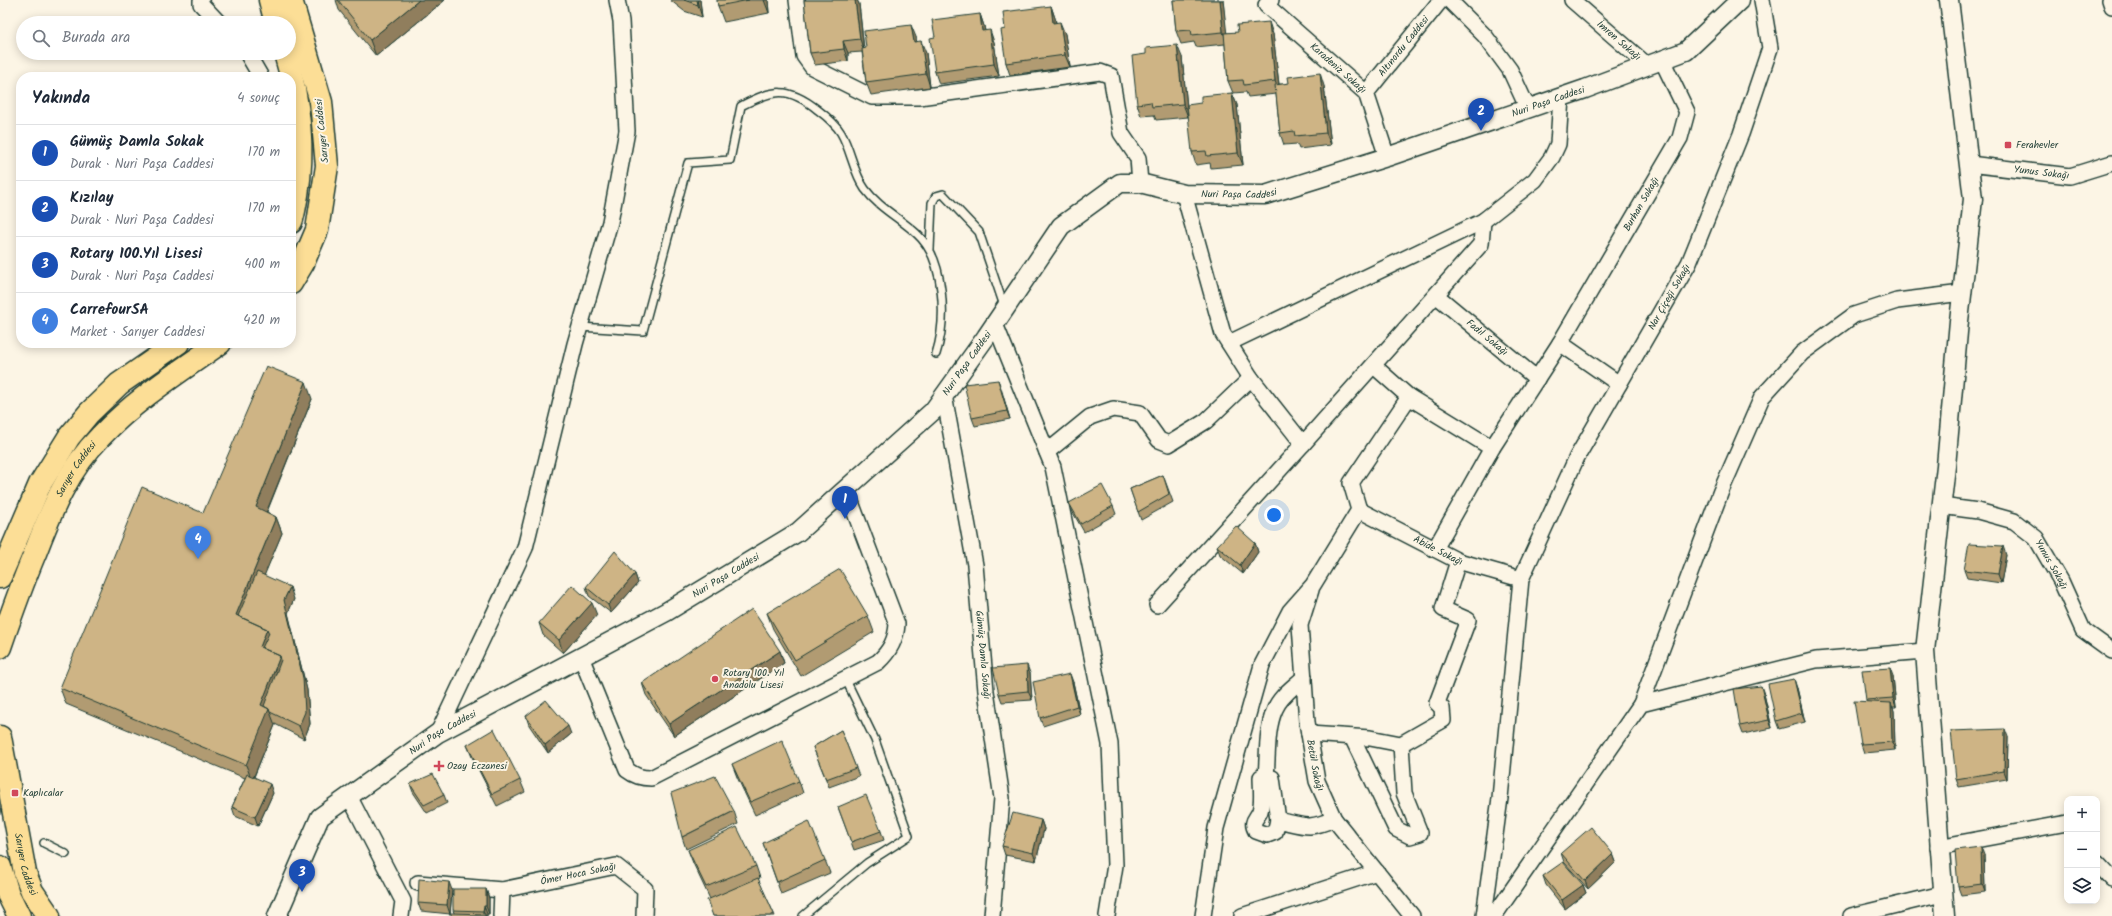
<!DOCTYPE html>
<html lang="tr">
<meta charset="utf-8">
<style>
body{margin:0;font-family:Kalam,sans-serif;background:#f6f6f7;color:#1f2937}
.controls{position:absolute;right:12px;bottom:12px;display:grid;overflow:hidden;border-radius:8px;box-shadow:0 2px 10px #0003}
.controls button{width:36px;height:36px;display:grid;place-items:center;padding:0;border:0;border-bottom:1px solid #e0e1e3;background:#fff;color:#1f2937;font:20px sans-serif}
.you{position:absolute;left:1274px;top:515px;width:14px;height:14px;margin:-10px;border:3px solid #fff;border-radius:50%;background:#1a73e8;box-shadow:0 0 0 6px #1a73e833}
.badge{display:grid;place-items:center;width:26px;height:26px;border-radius:50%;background:#b45309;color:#fff;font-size:13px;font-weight:700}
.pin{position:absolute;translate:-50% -33px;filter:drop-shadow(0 1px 2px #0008)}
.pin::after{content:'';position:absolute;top:21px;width:14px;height:12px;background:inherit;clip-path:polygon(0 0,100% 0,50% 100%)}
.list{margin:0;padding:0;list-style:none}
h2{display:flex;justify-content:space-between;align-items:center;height:52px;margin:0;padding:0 16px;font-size:17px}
h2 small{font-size:13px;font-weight:400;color:#747a83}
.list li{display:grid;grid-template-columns:26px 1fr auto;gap:12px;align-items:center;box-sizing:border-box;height:56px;padding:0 16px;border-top:1px solid #e0e1e3}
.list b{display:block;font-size:15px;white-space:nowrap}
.list p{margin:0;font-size:13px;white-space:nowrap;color:#747a83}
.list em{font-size:13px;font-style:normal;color:#747a83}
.icon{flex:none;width:22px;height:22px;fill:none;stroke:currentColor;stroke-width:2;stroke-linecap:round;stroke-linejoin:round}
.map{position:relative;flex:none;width:2112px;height:916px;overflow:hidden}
.search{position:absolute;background:#fff;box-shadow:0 2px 10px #0003;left:16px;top:16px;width:280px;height:44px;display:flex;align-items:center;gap:10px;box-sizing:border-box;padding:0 14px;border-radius:22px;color:#747a83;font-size:15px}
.panel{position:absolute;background:#fff;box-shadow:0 2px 10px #0003;left:16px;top:72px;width:280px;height:276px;border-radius:16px}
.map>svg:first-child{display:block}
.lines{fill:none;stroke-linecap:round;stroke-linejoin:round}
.service-casing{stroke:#1f3d34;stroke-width:10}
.minor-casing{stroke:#1f3d34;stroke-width:18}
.tertiary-casing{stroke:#1f3d34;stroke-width:21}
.primary-casing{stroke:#1f3d34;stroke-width:25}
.service{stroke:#fcf5e5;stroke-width:7}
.minor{stroke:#fcf5e5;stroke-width:15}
.tertiary{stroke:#fcf5e5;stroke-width:18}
.primary{stroke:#fcde96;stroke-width:22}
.wall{fill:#b19b72;stroke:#1f3d34}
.shaded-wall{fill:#907e5d;stroke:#1f3d34}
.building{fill:#ceb485;stroke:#1f3d34}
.poi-dot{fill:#d1495b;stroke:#fcf5e5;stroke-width:1.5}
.labels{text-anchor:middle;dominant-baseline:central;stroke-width:4;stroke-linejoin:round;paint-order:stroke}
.street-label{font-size:10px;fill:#1f3d34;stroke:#fcf5e5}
.poi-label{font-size:10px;fill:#1f3d34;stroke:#fcf5e5;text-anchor:start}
</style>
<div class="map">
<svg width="2112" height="916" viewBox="0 0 2112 916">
<rect width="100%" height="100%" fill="#fcf5e5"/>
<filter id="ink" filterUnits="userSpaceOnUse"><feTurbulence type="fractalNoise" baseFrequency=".025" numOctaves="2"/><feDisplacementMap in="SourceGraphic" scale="8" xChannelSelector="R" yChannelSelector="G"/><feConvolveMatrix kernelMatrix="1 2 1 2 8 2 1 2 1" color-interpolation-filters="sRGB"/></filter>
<g filter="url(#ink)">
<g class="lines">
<g class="service-casing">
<path id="service" d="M930 249 932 203 936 196 943 194 979 232 1004 306
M580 327 643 331 688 163 730 160 741 106C774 89 788 86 818 110 826 116 835 123 841 133 851 150 853 172 865 189 879 208 900 218 917 234 945 259 947 320 936 354
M44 843 66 854
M803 916 867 863 909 836 875 740 846 680"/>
</g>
<g class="minor-casing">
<g id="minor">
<path d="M201 0V4L219 23"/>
<path d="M797 0 804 56 812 67 872 97H919L1100 72 1111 76 1121 133 1138 158 1140 183"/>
<path id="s1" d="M1271 0 1266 5 1366 93 1387 157"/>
<path d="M1449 0 1485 36 1510 70 1528 109"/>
<path id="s2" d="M1572 0 1648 66"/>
<path d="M2110 0 2112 6"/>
<path d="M247 53 261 77"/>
<path id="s3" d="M1366 93 1441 0"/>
<path id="s4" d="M1969 164 2070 176 2112 163"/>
<path d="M1184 194 1223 334 1251 378 1303 444 1481 244 1483 221"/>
<path id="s5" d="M1437 296 1537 379"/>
<path d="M995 324 1053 467 1110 744 1115 865 1107 916"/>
<path d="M1229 343 1483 221 1535 180 1552 157 1558 144 1561 97"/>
<path id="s6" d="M1560 343 1680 138 1687 112 1662 60"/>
<path d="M1374 366 1409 397 1492 448"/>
<path id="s7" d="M944 395 975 565 986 691 1002 798 992 916"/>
<path d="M1047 452 1090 417 1113 409 1140 413 1159 440 1169 444 1206 421 1251 378"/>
<path id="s8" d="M1941 506 1978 511 2014 521 2036 538 2061 581 2083 630 2112 651"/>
<path id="s9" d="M1359 510 1458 561 1521 579"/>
<path d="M1435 549 1492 448 1560 343 1619 384"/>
<path id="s10" d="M1311 590 1300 625 1307 722 1317 781 1334 819 1412 916"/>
<path d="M1157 605 1303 444"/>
<path d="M581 657 627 770C635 776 641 778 651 778L878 662C890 651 896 640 897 624L846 489"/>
<path d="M1304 677C1294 687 1280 696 1275 709 1266 729 1268 755 1266 777H1261C1261 787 1263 801 1260 811 1257 819 1250 821 1256 831L1267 835 1275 832 1278 820C1305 826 1308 830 1334 819"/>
<path d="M1641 704 1721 491 1762 397 1802 353 1854 315 1897 301 1962 293"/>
<path d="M438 733 525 548 575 344 610 222 627 131 621 21 617 0"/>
<path d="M1309 734 1370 738 1401 744 1443 720 1442 708 1437 703 1468 620 1443 609 1458 561"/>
<path d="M1352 737 1396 829 1410 836 1420 833 1404 793 1401 744"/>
<path d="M1266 777 1272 778 1278 820"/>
<path d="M349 796 403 901 401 916"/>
<path d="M1938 847 2067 823"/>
<path d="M2097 863 2112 879"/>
<path d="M418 883 502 890"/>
<path id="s11" d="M501 916 502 890 616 866 645 889 644 916"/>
<path d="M1203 916 1216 828 1262 665 1290 611 1313 585 1359 510 1351 483 1409 397"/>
<path d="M1242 916 1377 872"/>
<path id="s12" d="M1484 916 1500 798 1521 579 1577 457 1689 263 1741 134 1770 48 1762 0"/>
<path d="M1494 916 1641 704 1816 660 1925 651"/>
<path d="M1851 916 1942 894"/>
</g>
</g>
<g class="tertiary-casing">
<g id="tertiary">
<path id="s13" d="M277 916 320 817 438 733 666 612 798 532 933 411 986 337 1061 226 1120 183H1140L1184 194 1265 195 1387 157 1585 89 1686 51 1740 0"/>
<path d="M1945 916 1925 651 1946 466 1959 321 1973 199 1949 0"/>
</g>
</g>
<g class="primary-casing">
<g id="primary">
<path d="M270 0 276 23"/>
<path d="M285 53C299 100 305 146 297 195 295 204 294 214 291 222"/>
<path d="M291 283 303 263 317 230 327 166 321 102 291 0"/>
<path d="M0 577 40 484 69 437 89 413 119 384 178 343"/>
<path id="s14" d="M0 647C11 615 22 584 35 553 51 511 68 469 101 436 136 399 179 372 220 343"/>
<path id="s15" d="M0 737 25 873 32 891 49 916"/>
<path d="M0 867 8 894 19 916"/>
</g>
</g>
<use href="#service" class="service"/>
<use href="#minor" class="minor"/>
<use href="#tertiary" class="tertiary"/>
<use href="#primary" class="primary"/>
</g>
<path class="wall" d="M336 0H445L376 56 339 10Z
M670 0H700L702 17 684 11Z
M717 0H768L769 13 724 22 718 6Z
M804 0H857L859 4 864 49 916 37V42L926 53 930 87 871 95 866 82 862 52 848 53V61L815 65 810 53Z
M1173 0H1223L1226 33 1273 34 1279 84 1324 86 1331 145 1299 149 1297 144 1284 145 1280 133 1276 94 1248 97 1246 92 1233 93 1228 81 1225 44 1196 47 1194 42 1181 44 1176 31Z
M1051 6 1055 18 1056 22 1065 34 1070 67 1010 75 1006 63 1005 29Z
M980 14 984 26 985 31 994 42 999 76 939 84 935 72V37Z
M1182 57 1188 117 1156 120 1154 115 1141 116 1137 104Z
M1232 93 1237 105 1243 165 1211 168 1210 163 1196 165 1192 152 1201 103Z
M998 380 1010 419 975 426 972 418Z
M312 399 267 512 276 517 282 533 264 575 294 599 288 613 307 690 310 724 304 739 275 724V725L254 777 273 793 258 826 235 816 232 807 245 778 66 704 60 688 203 513Z
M1163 475 1173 502 1141 520 1130 489Z
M1069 503 1113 506 1116 514 1084 532 1072 511Z
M1255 543 1258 552 1243 574 1220 555 1217 546Z
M2006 555 2001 583 1967 578 1964 570Z
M635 574 638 583 611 613 589 596 586 587Z
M767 613 868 616 874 632 801 676 773 629Z
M597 615 563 653 543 635 539 623Z
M780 651 784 663 674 736 646 695 642 683Z
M1030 673 1032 700 1002 702 999 694Z
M1893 676 1896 707H1893L1894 711 1895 750 1864 753 1861 744 1866 701V700Z
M1073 682 1080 714 1043 726 1040 718Z
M1797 688 1805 722 1779 729 1776 721Z
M1764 694 1772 728 1743 734 1740 726Z
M526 716 571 734 548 753 529 725Z
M841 730 859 776 829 787 813 747Z
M2008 737 2007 779 1959 787 1956 779Z
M467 745 520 780 525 792 497 806 472 757Z
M732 764 799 781 803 793 755 815 737 777Z
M410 784 444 795 447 803 427 813 413 792Z
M838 807 881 831 884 840 854 850Z
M734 811 738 824 686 849 682 837Z
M1041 820 1044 829 1036 861 1005 855 1002 846Z
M763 843 825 860 830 873 781 894Z
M688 850 756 866 760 878 758 879 775 916H713L710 899 693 863Z
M1561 853 1613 854 1616 862 1588 889 1564 862Z
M1984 855 1985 892 1961 895 1958 887Z
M1543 876 1583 885 1586 893 1565 909 1546 885Z
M486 889 489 898V914H487V916H451L454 913 453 910Z
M452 890 450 914 421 911 418 903Z"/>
<path class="shaded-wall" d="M419 0H445L376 56 370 40Z
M697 0H700L702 17 698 5Z
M764 0H768L769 13Z
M855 0H857L859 4 864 52 860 39Z
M1220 0H1223L1228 44 1223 32Z
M1051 6 1055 18 1057 35 1053 23Z
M980 14 984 26 987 43 982 31Z
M1060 22 1065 34 1070 67 1065 55Z
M1269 22 1273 34 1280 94 1275 81Z
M911 25 916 37 918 54 914 42Z
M990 30 994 42 999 76 994 64Z
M843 41 848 53V61L844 49Z
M921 41 926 53 930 87 926 74Z
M1177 45 1182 57 1188 117 1183 104Z
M1320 73 1324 86 1331 145 1326 133Z
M1232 93 1237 105 1243 165 1238 153Z
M998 380 1001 388 1010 419 1007 411Z
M306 382 312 399 262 523 256 507Z
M276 517 282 533 245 622 236 615Z
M1255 543 1258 552 1243 574 1240 565Z
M2003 546 2006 555 2001 583 1998 574Z
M635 574 638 583 611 613 608 605Z
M290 587 294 599 288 613 307 690 310 724 304 739 299 726 284 600Z
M592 603 597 615 563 653 559 640Z
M267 629 273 645 269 655 260 647Z
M780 651 784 663 674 736 669 724Z
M280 656 286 672 270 712 275 725 252 781 246 765 261 705Z
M1027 665 1030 673 1032 700 1028 691Z
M1890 668 1893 676 1896 707 1893 698Z
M1070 674 1073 682 1080 714 1077 706Z
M1794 679 1797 688 1805 722 1802 713Z
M1761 686 1764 694 1772 728 1769 720Z
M1891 703 1894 711 1895 750 1892 742Z
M568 726 571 734 548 753 545 745Z
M2005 729 2008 737 2007 779 2004 771Z
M270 784 273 793 258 826 255 817Z
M1041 820 1044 829 1036 861 1033 853Z
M1981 847 1984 855 1985 892 1982 884Z
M1613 854 1616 862 1588 889 1585 881Z
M449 882 452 890 450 914 447 905Z
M1583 885 1586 893 1565 909 1562 900Z
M486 889 489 898V914L486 906Z
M484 906 487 914V916H485L483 911Z"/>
<path class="building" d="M338 0H419L370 40Z
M684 0H697L698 5Z
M717 0H749L718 6Z
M804 0H855L860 39 843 41 844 49 810 53Z
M1173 0H1220L1223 32 1192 35 1191 30 1176 31Z
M1051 6 1053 23 1060 22 1065 55 1006 63 1001 30 1005 29 1003 12Z
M980 14 982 31 990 30 994 64 935 72 930 38 935 37 932 20Z
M1269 22 1275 81 1244 85 1243 80 1228 81 1224 33 1238 32 1237 25Z
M911 25 914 42 921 41 926 74 866 82 862 49 866 48 864 31Z
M1177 45 1183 104 1152 107 1151 102 1137 104 1132 56 1146 54V48Z
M1320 73 1326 133 1295 136 1294 131 1280 133 1275 85 1289 83 1288 77Z
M1232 93 1238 153 1207 156 1206 151 1192 152 1187 105 1201 103V96Z
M266 366 306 382 256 507 276 517 236 615 267 629 260 647 280 656 261 705 269 709 246 765 60 688 142 487 203 513Z
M998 380 1007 411 972 418 964 384Z
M1163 475 1169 494 1138 512 1130 489Z
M1102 485 1113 506 1081 524 1069 503Z
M1236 526 1255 543 1240 565 1217 546Z
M1969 544 2003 546 1998 574 1964 570Z
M615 551 635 574 608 605 586 587Z
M840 569 868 616 795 660 767 613Z
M257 572 290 587 284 600 303 678 305 712 299 726 270 712 269 709 264 706 281 660 280 656 262 648 269 633 267 629 238 616Z
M572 585 592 603 559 640 539 623Z
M752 609 780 651 669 724 642 683Z
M1027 665 1028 691 999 694 993 668Z
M1890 668 1893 698 1866 700 1862 670Z
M1070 674 1077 706 1040 718 1033 682Z
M1794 679 1802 713 1776 721 1768 684Z
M1761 686 1769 720 1740 726 1734 689Z
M546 700 568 726 545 745 526 716Z
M1854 701 1891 703 1892 742 1861 744Z
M494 729 520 780 492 794 467 745Z
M2005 729 2004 771 1956 779 1951 731Z
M841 730 856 768 826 779 813 747Z
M782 740 799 781 750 802 732 764Z
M247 774 270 784 255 817 232 807Z
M433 774 444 795 424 805 410 784Z
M715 776 734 811 682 837 671 793Z
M866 795 881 831 851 842 838 807Z
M1013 813 1041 820 1033 853 1002 846Z
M809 821 825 860 777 882 763 843Z
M737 827 756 866 706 887 688 850Z
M1591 827 1613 854 1585 881 1561 853Z
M1981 847 1982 884 1958 887 1955 850Z
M1563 862 1583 885 1562 900 1543 876Z
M758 878 774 914 770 916H713L707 900Z
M419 879 449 882 447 905 418 903Z
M453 889H486V906H484L483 911 453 910Z
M451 913 485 914V916H451Z"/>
</g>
<g class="poi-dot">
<rect x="2004" y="141" width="8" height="8" rx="2"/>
<circle cx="715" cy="679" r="4"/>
<path d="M437 760h4v4h4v4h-4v4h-4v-4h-4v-4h4z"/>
<rect x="11" y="789" width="8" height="8" rx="2"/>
</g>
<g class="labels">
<g class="street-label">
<text stroke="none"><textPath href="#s2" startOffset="62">İmren Sokağı</textPath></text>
<text stroke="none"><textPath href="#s3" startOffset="60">Altınordu Caddesi</textPath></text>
<text stroke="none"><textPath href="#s1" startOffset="103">Karadeniz Sokağı</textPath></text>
<text stroke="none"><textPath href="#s13" startOffset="1589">Nuri Paşa Caddesi</textPath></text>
<text transform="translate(322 131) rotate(-96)">Sarıyer Caddesi</text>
<text stroke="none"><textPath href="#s4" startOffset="73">Yunus Sokağı</textPath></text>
<text stroke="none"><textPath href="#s13" startOffset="1265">Nuri Paşa Caddesi</textPath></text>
<text stroke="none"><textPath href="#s6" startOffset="161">Burhan Sokağı</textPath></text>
<text stroke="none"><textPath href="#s12" startOffset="658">Nar Çiçeği Sokağı</textPath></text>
<text stroke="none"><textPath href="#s5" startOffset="65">Fadıl Sokağı</textPath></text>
<text stroke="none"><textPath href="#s13" startOffset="905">Nuri Paşa Caddesi</textPath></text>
<text stroke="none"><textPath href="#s14" startOffset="194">Sarıyer Caddesi</textPath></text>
<text stroke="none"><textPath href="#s9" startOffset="89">Abide Sokağı</textPath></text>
<text stroke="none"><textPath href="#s8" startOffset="133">Yunus Sokağı</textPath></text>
<text stroke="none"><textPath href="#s13" startOffset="581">Nuri Paşa Caddesi</textPath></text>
<text stroke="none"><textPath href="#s7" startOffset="263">Gümüş Damla Sokağı</textPath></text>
<text stroke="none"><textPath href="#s13" startOffset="257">Nuri Paşa Caddesi</textPath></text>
<text stroke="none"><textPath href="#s10" startOffset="178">Betül Sokağı</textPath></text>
<text stroke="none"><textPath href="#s15" startOffset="130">Sarıyer Caddesi</textPath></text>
<text stroke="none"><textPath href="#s11" startOffset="104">Ömer Hoca Sokağı</textPath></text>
</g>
<g class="poi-label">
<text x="2016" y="145">Ferahevler</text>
<text x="723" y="673">Rotary 100. Yıl<tspan x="723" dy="12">Anadolu Lisesi</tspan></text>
<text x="447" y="766">Ozay Eczanesi</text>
<text x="23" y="793">Kaplıcalar</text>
</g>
</g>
</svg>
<div class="controls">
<button>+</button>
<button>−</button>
<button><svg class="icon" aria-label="layers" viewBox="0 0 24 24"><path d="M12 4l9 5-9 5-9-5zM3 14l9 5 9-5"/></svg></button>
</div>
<div class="you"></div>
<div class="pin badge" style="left:845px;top:519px;background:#1a4fb4">1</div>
<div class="pin badge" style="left:1481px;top:131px;background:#1a4fb4">2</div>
<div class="pin badge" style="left:302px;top:892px;background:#1a4fb4">3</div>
<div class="pin badge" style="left:198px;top:559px;background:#3f7fe0">4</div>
<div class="search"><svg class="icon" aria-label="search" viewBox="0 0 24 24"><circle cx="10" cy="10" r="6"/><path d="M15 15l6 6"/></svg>Burada ara</div>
<section class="panel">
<h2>Yakında<small>4 sonuç</small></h2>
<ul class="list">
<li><span class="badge" style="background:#1a4fb4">1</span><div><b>Gümüş Damla Sokak</b><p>Durak · Nuri Paşa Caddesi</p></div><em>170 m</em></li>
<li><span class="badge" style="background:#1a4fb4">2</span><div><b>Kızılay</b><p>Durak · Nuri Paşa Caddesi</p></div><em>170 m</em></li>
<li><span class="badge" style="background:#1a4fb4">3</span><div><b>Rotary 100.Yıl Lisesi</b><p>Durak · Nuri Paşa Caddesi</p></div><em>400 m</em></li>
<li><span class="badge" style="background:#3f7fe0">4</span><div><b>CarrefourSA</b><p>Market · Sarıyer Caddesi</p></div><em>420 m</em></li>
</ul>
</section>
</div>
